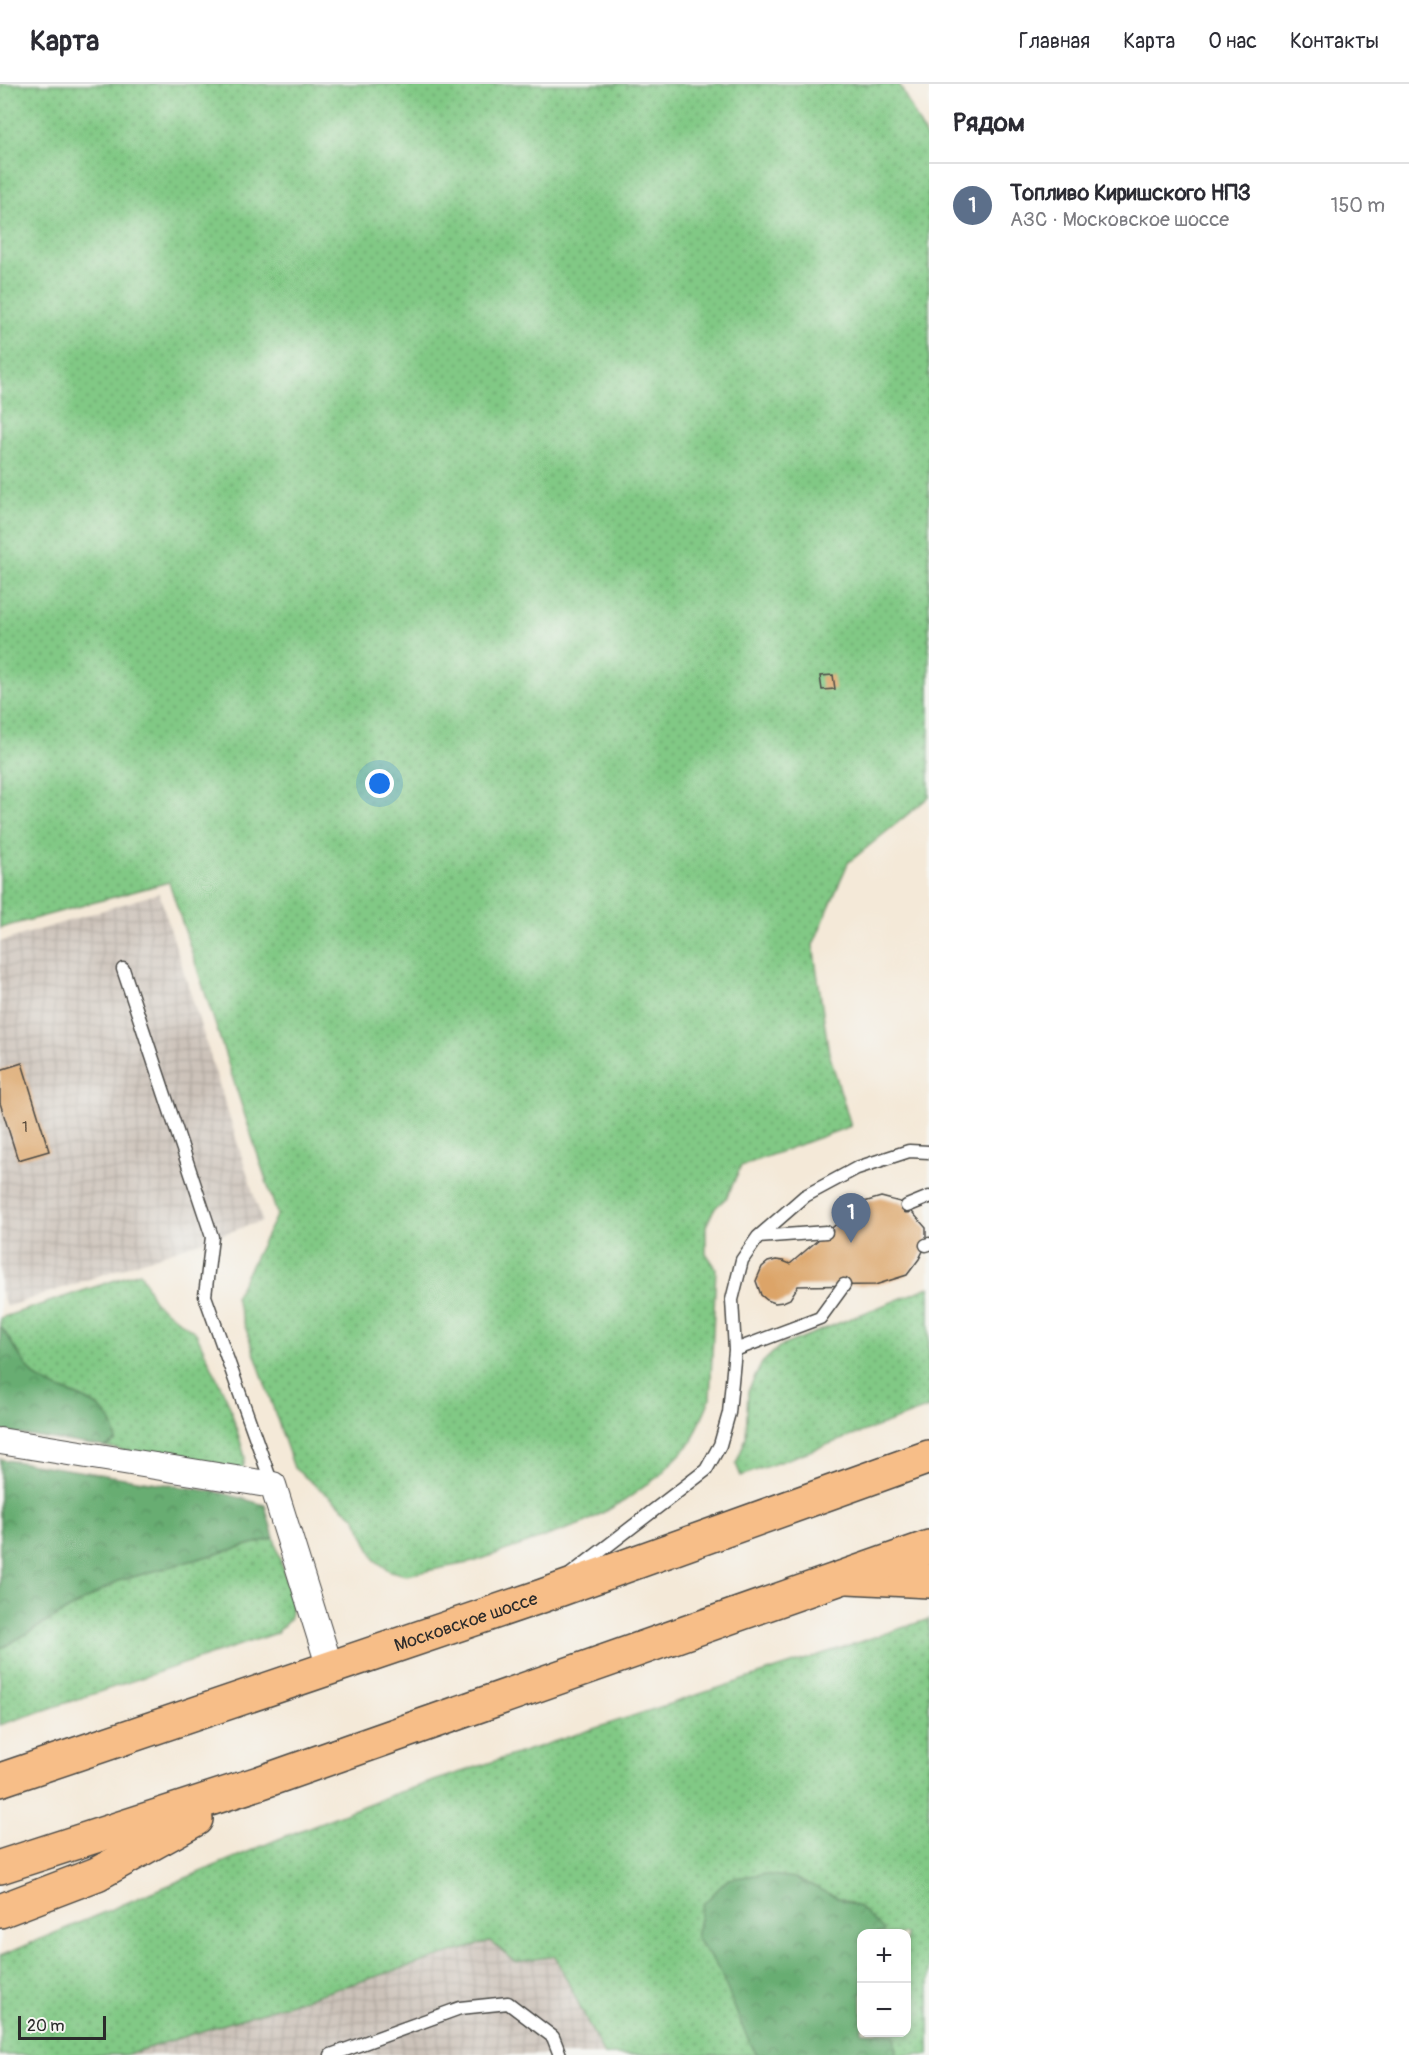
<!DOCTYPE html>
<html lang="ru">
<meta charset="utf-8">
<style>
body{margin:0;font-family:Pangolin,sans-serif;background:#f2f2f3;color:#2b2b33}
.controls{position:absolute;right:18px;bottom:18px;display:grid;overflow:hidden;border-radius:12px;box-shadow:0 3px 9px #0003}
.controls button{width:54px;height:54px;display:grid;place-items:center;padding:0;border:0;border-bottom:2px solid #e1e1e2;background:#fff;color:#2b2b33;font:30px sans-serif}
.scale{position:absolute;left:18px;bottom:15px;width:88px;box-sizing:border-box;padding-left:6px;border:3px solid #2b2b2b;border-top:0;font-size:16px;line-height:21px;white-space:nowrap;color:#2b2b2b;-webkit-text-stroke:4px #f6f6f2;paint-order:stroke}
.you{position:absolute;left:380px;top:700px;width:21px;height:21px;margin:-15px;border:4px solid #fff;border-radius:50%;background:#1a73e8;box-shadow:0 0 0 9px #1a73e833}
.badge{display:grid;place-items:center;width:39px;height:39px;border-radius:50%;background:#0f766e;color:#fff;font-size:20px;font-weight:700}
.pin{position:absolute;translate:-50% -50px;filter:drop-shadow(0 2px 3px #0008)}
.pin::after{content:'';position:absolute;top:32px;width:21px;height:18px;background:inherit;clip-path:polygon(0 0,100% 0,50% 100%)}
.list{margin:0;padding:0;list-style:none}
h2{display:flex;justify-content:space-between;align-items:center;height:78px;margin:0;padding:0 24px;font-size:26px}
h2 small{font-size:20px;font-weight:400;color:#7c7c81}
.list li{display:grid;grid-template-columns:39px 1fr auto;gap:18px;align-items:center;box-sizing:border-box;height:84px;padding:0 24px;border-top:2px solid #e1e1e2}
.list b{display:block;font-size:22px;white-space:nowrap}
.list p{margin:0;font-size:20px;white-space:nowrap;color:#7c7c81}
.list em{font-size:20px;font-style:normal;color:#7c7c81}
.map{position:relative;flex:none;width:929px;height:1971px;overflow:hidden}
header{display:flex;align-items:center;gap:36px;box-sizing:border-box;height:84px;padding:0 30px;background:#fff;border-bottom:2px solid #e1e1e2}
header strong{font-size:28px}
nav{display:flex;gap:33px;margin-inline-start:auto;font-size:21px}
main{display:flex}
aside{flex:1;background:#fff}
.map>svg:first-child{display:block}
.industrial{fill:url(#industrial-grid)}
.grass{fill:url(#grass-dots);stroke:#567a58;stroke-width:1.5;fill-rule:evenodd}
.forest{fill:url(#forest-crowns);stroke:#4a6c4e;stroke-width:1.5}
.building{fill:#dca468}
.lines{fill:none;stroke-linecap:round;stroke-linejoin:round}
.service-casing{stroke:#494845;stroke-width:15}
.minor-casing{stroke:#494845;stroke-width:28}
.primary-casing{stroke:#494845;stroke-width:36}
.trunk-casing{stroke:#494845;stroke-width:36}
.service{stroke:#fff;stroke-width:12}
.minor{stroke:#fff;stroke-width:26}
.primary{stroke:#f7be88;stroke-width:33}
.trunk{stroke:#f7be88;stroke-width:33}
.labels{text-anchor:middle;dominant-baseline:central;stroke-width:4.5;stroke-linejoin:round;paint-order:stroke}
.number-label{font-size:15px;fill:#57493a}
.street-label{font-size:18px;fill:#2b2b2b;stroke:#f6f6f2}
</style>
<header>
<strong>Карта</strong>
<nav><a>Главная</a><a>Карта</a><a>О нас</a><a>Контакты</a></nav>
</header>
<main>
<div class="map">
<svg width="929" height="1971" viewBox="0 0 929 1971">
<defs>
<pattern id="industrial-grid" width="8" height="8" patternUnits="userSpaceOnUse" patternTransform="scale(1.5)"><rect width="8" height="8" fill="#ccc2b9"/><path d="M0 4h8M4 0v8" fill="none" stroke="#afa79f"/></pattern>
<pattern id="grass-dots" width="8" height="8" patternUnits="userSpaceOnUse" patternTransform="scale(1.5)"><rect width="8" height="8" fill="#81c985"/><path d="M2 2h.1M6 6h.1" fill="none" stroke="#6aa36d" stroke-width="1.8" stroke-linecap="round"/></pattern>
<pattern id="forest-crowns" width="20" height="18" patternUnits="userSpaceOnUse" patternTransform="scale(1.5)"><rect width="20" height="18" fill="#68ad72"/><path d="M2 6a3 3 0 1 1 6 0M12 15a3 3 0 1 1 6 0" fill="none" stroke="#568d5e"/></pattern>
</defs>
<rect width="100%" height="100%" fill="#f6f6f2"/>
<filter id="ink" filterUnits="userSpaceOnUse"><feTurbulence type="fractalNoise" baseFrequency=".0167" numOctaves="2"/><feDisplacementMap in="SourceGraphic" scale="12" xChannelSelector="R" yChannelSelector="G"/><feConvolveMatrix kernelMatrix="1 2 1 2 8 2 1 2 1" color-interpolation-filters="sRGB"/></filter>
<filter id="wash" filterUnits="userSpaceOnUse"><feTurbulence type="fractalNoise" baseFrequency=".008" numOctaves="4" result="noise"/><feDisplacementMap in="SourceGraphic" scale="24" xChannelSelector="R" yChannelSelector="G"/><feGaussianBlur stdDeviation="1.35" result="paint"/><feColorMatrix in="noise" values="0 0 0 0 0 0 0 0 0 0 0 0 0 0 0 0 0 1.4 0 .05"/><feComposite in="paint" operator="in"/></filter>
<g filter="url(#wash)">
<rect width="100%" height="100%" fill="#f4e9d8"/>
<path class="industrial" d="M159 809 262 1137 6 1223 0 1205V858Z
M490 1857 516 1878 555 1872 604 1971H125Z"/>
<path class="grass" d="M0 0H899L929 59V713L848 779 813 861 829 969 851 1042 741 1082 727 1113 714 1125 706 1142V1169L716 1184 710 1315 691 1359 659 1392 624 1417 584 1439 473 1478 406 1491 390 1487 375 1476 355 1433 294 1384 235 1213 277 1130 169 798 0 844Z
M140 1188 155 1219 196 1249 229 1320 245 1373 242 1389 105 1363 115 1357C111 1310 68 1314 37 1294 29 1289 7 1251 0 1241V1234Z
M929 1203V1324L741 1392 736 1380 746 1354 748 1307 762 1279 779 1263Z
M274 1454 292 1516 290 1535 276 1549 0 1641V1565L118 1497Z
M929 1535V1971H604L555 1872 516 1878 490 1857 125 1971H0V1872L281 1754 391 1711ZM862 1850H906V1948H862Z"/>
<path class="forest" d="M0 1241C7 1251 29 1289 37 1294 68 1315 111 1310 116 1357L105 1363 0 1347Z
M0 1375 223 1409 265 1421 274 1454 118 1497 0 1565Z
M763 1790 795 1794 859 1823 883 1846V1849L862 1850V1948L894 1949 896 1971H757L744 1947 720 1887 696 1854 703 1820 728 1795Z"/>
<g id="blocks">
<path class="building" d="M833 591 835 605 822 606 820 592Z
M22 979 49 1067 18 1076 0 1019V986Z
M881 1113 900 1118 907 1122 926 1144V1161L919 1175 907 1191 875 1201 798 1202 790 1215 783 1218 775 1219 767 1216 761 1211 756 1197 762 1183 768 1178 776 1176 783 1177 790 1180 861 1119Z"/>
</g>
</g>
<g filter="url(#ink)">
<use href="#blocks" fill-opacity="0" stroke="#494845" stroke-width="1.5"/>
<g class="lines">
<g class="service-casing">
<path id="service" d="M123 885 212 1153 205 1212 272 1400
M907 1122 929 1113
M758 1153 826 1148
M926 1161 929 1160
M735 1266 732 1216 742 1176 758 1153 805 1112 857 1084 909 1067 929 1068
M571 1490 706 1386 720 1361 729 1329 735 1266 820 1234 844 1201
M331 1971 460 1924 508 1919 553 1953 560 1971"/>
</g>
<g class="minor-casing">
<path id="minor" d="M0 1357 273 1401 330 1584"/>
</g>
<g class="primary-casing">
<path id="primary" d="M848 1493 929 1497"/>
</g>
<g class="trunk-casing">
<g id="trunk">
<path id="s1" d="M0 1696 542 1512 929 1373"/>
<path d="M0 1783 259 1699 929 1463"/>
<path d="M0 1827 97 1790 196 1735"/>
</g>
</g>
<use href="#service" class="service"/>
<use href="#minor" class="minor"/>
<use href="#primary" class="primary"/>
<use href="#trunk" class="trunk"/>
</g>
</g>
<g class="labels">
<g class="number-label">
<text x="25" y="1043">1</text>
</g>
<g class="street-label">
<text stroke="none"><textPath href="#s1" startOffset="492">Московское шоссе</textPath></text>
</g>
</g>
</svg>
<div class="controls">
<button>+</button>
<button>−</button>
</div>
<div class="scale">20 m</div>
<div class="you"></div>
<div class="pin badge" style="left:851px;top:1159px;background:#5c6f8a">1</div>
</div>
<aside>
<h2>Рядом<small></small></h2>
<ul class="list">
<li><span class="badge" style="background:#5c6f8a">1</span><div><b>Топливо Киришского НПЗ</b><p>АЗС · Московское шоссе</p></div><em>150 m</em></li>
</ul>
</aside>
</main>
